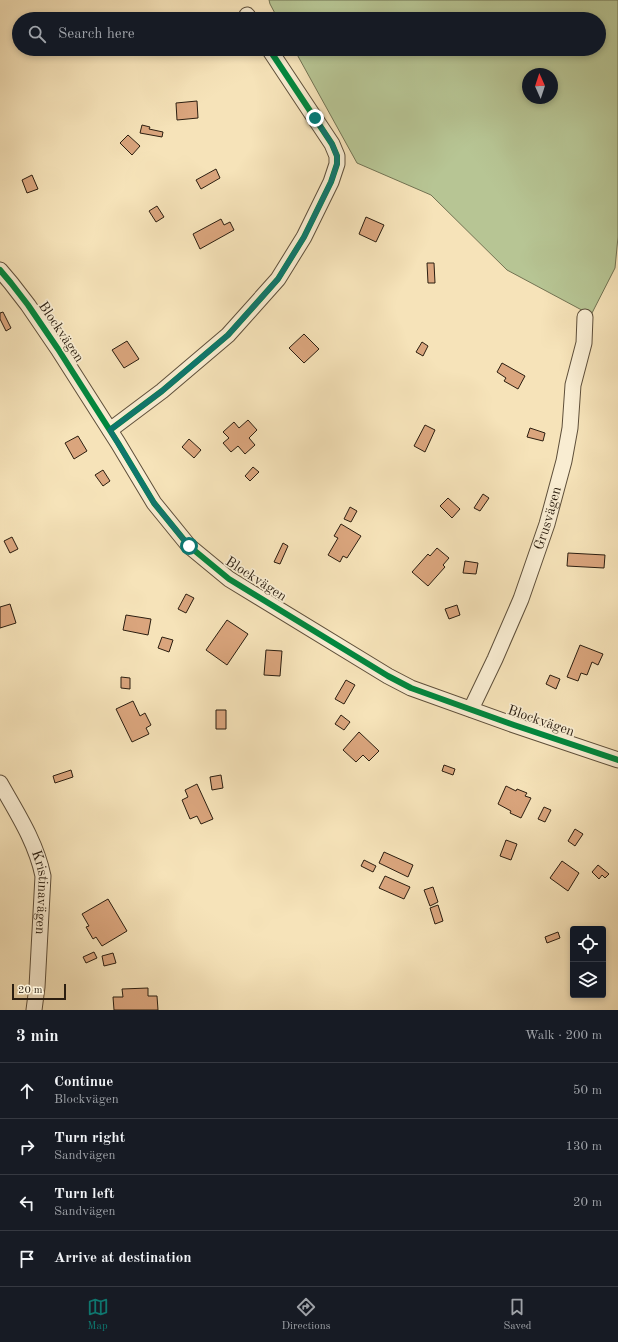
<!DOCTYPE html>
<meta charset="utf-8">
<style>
body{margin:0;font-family:"Old Standard TT",serif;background:#20242c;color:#f1f3f6}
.controls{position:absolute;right:12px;bottom:12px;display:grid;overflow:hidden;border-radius:4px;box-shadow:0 2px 6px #0003}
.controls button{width:36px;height:36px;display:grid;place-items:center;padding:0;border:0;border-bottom:1px solid #363941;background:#171b24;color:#f1f3f6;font:20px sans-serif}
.compass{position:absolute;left:522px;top:68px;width:36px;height:36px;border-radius:50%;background:#171b24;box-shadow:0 2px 6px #0003;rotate:357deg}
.scale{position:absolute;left:12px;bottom:10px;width:54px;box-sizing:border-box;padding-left:4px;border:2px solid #2b1e10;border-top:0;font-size:11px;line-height:14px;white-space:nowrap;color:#2b1e10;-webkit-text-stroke:3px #f9edd2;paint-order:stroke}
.stop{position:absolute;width:12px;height:12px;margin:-9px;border:3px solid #0f766e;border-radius:50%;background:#fff}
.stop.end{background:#0f766e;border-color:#fff;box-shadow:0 1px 4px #0008}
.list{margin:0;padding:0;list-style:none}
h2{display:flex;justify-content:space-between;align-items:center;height:52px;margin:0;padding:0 16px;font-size:17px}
h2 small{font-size:13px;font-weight:400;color:#9ea1a6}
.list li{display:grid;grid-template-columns:26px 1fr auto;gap:12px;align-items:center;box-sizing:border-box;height:56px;padding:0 16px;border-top:1px solid #363941}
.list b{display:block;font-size:15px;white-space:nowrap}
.list p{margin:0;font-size:13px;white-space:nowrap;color:#9ea1a6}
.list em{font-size:13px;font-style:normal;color:#9ea1a6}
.icon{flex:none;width:22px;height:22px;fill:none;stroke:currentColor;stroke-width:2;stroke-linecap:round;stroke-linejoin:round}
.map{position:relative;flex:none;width:618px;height:1010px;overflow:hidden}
.search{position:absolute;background:#171b24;box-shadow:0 2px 6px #0003;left:12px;right:12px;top:12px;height:44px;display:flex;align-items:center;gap:10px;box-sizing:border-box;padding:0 14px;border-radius:22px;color:#9ea1a6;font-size:15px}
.sheet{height:276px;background:#171b24}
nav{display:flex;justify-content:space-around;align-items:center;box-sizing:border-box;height:56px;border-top:1px solid #363941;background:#171b24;font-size:11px;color:#9ea1a6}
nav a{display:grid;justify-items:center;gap:2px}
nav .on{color:#0f766e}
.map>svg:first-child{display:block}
.green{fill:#b7c594;stroke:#717252;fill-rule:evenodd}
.building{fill:#daa57d;stroke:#2b1e10}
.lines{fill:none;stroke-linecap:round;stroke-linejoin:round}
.street-casing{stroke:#5e4f3a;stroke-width:17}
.street{stroke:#f9edd2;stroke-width:15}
.cycleway-casing{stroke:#f9edd2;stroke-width:8}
.cycleway{stroke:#00873e;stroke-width:6}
.route{stroke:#0f766e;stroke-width:5}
.labels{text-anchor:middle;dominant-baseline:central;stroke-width:3.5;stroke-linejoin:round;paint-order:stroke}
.street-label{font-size:14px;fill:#2b1e10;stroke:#f9edd2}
</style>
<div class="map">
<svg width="618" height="1010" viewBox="0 0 618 1010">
<rect width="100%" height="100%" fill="#f6e3b9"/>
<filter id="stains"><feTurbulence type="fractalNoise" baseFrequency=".005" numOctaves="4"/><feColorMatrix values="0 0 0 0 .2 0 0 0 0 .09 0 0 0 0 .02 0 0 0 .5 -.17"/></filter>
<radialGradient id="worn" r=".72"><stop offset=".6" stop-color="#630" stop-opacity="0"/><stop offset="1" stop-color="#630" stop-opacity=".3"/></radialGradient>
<path class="green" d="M269 0H618V237L615 268 591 315 507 270 431 195 357 163 294 49H599V19H278L270 4ZM528 74H552V98H528Z"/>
<path class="building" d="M212 49H228L213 54Z
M197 101 198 118 177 120 176 103Z
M142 125 150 127 149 129 163 132 162 137 140 133Z
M128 135 140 146 132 155 120 143Z
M216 169 220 178 201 189 196 180Z
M32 175 38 189 27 193 22 180Z
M157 206 164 217 156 222 149 211Z
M366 217 384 225 376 242 359 234Z
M221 219 224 225 230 222 234 230 200 249 193 234Z
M427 263H434L435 283H428Z
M3 312 11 328 6 331 0 319V313Z
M304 334 319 349 304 363 289 348Z
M127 341 139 359 124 368 112 350Z
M422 342 428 346 423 356 416 352Z
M502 363 525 376 518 389 504 381 506 378 497 372Z
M248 420 257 430 249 438 255 445 245 454 238 446 231 452 223 443 229 438 223 432 234 422 239 428Z
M425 425 435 430 425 452 414 446Z
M530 428 545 433 543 441 527 437Z
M78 436 87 451 74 459 65 443Z
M189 439 201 450 194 458 182 447Z
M253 467 259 472 250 481 245 476Z
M103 470 110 481 103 486 95 475Z
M483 494 489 498 480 511 474 508Z
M448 498 460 509 452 518 440 506Z
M350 507 357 511 351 522 344 519Z
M341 524 361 536 347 558 343 556 340 562 328 555 338 538 334 536Z
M12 537 18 549 10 553 4 541Z
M283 543 288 546 280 564 274 562Z
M437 548 449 558 443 565 445 567 428 586 412 572 428 554 430 556Z
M568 553 605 555 604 568 567 566Z
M465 561 478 563 476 574 463 573Z
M186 594 194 598 186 613 178 609Z
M10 604 16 623 0 628V607Z
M457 605 460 615 449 619 445 609Z
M126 615 151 619 148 635 123 630Z
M227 620 248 634 227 665 206 650Z
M162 637 173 640 169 652 158 648Z
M580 645 603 654 598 665 592 662 587 675 581 673 578 681 567 677Z
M266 650 282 651 280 676 264 675Z
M550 675 560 679 556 689 546 684Z
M121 677 130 678V689L121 688Z
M346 680 355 685 344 704 335 699Z
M133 701 140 716 145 713 151 725 146 728 149 734 132 742 116 709Z
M216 710H226V729H216Z
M341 715 350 722 344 730 335 724Z
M359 732 379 751 369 761 363 755 356 762 343 750Z
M444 765 455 769 453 775 442 771Z
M71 770 73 777 55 783 53 776Z
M221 775 223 788 212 790 210 777Z
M197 784 213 819 201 824 197 816 190 819 182 800 188 797 185 790Z
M506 786 516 791 517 789 527 793 525 796 531 798 521 818 510 813 511 811 498 804Z
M544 807 551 810 545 822 538 819Z
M575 829 583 834 575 846 568 841Z
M506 840 517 844 511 860 500 856Z
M384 852 413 865 408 877 379 863Z
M364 860 376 866 373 872 361 866Z
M562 861 579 873 568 891 550 878Z
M598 865 609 874 605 878 602 875 599 879 592 872Z
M385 876 410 887 404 899 379 888Z
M433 887 438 902 430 906 424 890Z
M108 899 127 931 102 946 96 937 93 939 86 927 89 926 82 914Z
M438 905 443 921 435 924 430 908Z
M558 932 560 938 547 943 545 937Z
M94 952 97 958 86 963 83 957Z
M113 953 116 963 104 966 102 956Z
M148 988V996H157L158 1010H114L113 997H123L122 989Z"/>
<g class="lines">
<g class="street-casing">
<g id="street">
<path d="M247 15 250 19"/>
<path d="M0 270 11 283 28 305 58 349 118 443 154 503 189 546 229 579 388 676 411 688 514 725 618 760"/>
<path d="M110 430 162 391 228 335 278 279 304 237 331 182 337 164V156L332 144 269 49"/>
<path id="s1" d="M471 709 495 659 521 599 547 524 564 461 570 428 573 385 584 343 585 317"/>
<path id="s2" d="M0 783C17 813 36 842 43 876L37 987 34 1010"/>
</g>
</g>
<use href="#street" class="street"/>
<g class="cycleway-casing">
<path id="cycleway" d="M0 270 11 283 28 305 58 349 118 443 154 503 189 546 229 579 388 676 411 688 514 725 618 760
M110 430 162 391 228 335 278 279 304 237 331 182 337 164V156L332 144 269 49"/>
</g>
<use href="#cycleway" class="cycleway"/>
</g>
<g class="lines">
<path class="route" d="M189 546 154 503 110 430 162 391 228 335 278 279 304 237 331 182 337 164V156L332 144 315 118"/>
</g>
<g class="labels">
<g class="street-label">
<text transform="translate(61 332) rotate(56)">Blockvägen</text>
<text stroke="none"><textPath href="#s1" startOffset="206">Grusvägen</textPath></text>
<text transform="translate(256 579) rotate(33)">Blockvägen</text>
<text transform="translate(541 721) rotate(19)">Blockvägen</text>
<text stroke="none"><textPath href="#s2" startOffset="119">Kristinavägen</textPath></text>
</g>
</g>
<rect width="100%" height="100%" filter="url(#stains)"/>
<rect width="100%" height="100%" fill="url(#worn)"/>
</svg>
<div class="controls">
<button><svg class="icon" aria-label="locate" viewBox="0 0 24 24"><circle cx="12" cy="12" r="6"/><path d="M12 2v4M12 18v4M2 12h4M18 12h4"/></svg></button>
<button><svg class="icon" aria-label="layers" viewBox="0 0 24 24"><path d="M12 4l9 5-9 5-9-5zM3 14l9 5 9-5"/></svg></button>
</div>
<svg class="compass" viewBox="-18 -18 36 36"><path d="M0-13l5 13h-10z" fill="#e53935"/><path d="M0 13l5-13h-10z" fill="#9ea1a6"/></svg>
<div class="scale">20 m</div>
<div class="stop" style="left:189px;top:546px"></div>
<div class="stop end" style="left:315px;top:118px"></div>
<div class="search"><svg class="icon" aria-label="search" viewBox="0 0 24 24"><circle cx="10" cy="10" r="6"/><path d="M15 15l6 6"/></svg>Search here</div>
</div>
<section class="sheet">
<h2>3 min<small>Walk · 200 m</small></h2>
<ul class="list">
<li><svg class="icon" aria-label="ahead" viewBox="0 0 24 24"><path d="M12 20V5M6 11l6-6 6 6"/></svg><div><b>Continue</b><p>Blockvägen</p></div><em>50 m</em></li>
<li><svg class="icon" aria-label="right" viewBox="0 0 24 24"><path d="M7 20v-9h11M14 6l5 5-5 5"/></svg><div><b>Turn right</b><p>Sandvägen</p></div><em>130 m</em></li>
<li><svg class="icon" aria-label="left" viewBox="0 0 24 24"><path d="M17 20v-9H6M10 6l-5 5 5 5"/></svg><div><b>Turn left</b><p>Sandvägen</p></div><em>20 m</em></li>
<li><svg class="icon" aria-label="arrive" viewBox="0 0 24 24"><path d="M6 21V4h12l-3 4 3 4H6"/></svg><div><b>Arrive at destination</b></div></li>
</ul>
</section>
<nav>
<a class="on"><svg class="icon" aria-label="map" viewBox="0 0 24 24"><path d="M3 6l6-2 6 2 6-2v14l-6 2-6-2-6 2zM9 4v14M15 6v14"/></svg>Map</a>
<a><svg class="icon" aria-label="directions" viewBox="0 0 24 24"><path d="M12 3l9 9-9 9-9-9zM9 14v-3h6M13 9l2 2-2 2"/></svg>Directions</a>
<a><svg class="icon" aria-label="saved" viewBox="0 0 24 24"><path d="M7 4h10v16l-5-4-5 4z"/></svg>Saved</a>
</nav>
